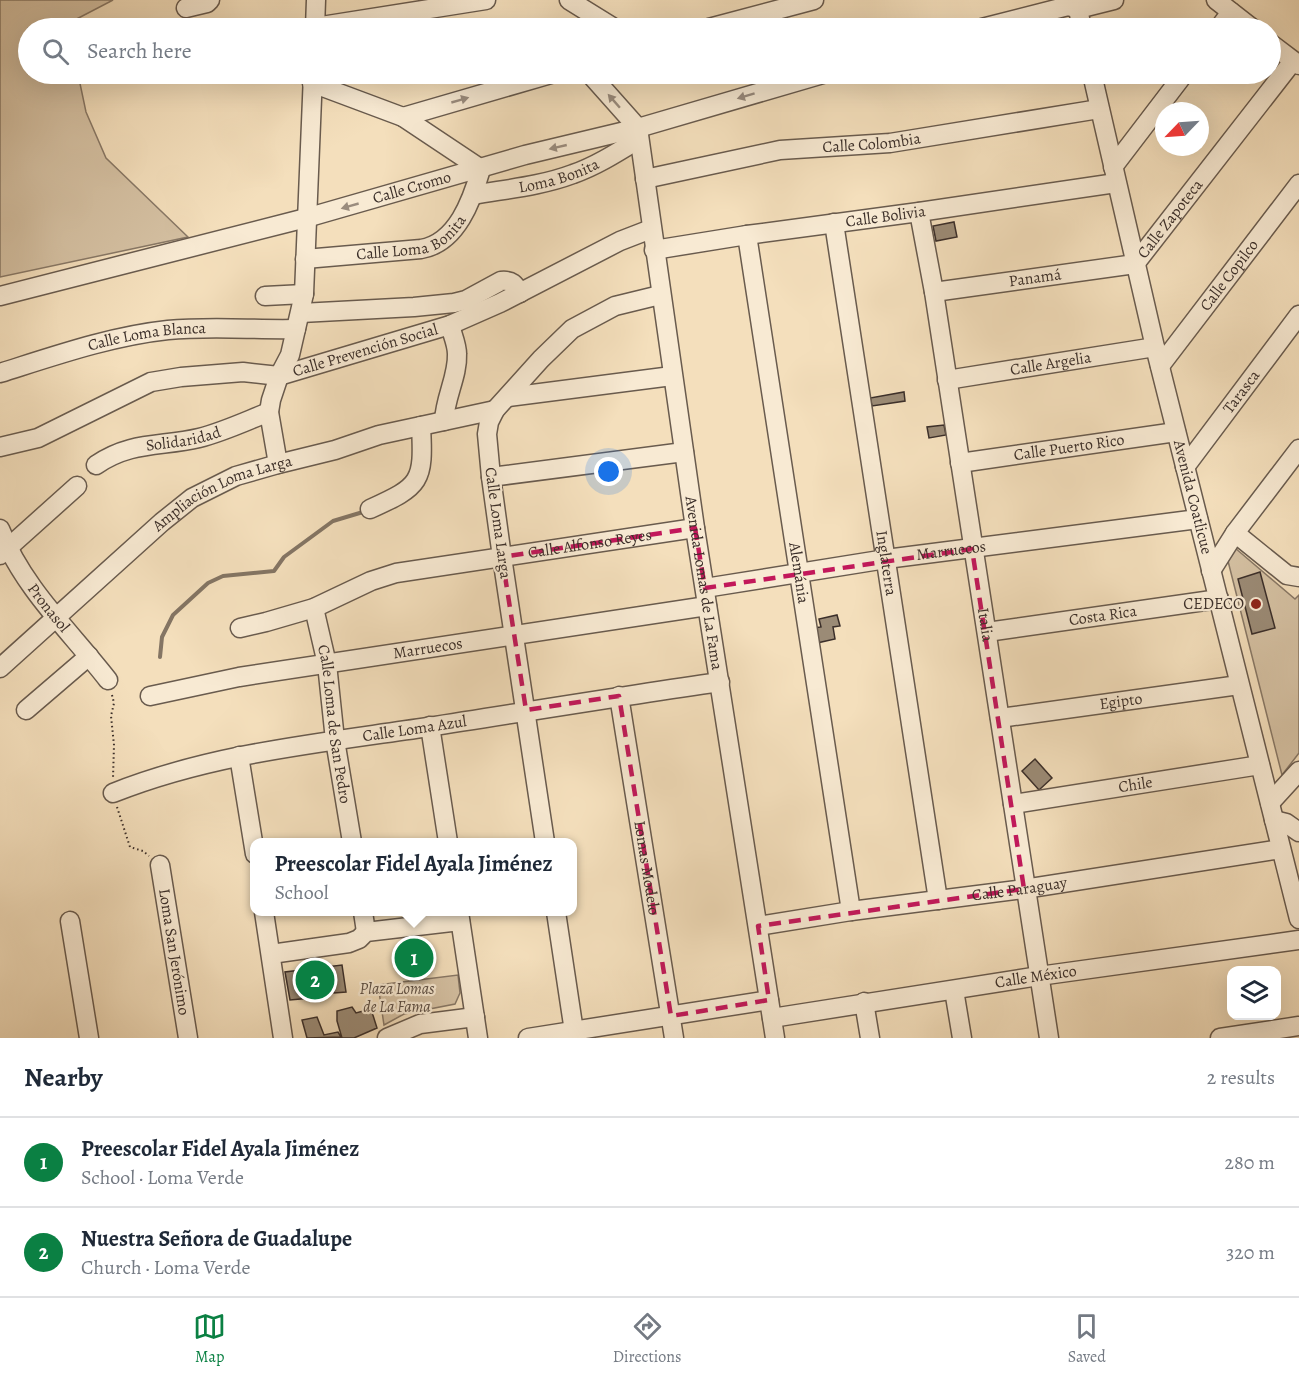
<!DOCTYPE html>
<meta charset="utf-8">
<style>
body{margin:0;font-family:Alegreya,serif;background:#f6f6f7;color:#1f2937}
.controls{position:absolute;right:18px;bottom:18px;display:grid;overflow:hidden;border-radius:12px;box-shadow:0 6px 24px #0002}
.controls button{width:54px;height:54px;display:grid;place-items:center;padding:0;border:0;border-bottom:2px solid #e0e1e3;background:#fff;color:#1f2937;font:30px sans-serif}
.compass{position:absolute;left:1155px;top:102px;width:54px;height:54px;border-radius:50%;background:#fff;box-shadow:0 6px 24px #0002;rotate:245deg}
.you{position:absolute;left:609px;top:472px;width:21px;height:21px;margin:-15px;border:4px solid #fff;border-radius:50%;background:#1a73e8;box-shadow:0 0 0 9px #1a73e833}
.badge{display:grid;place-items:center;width:39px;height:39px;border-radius:50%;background:#0b8043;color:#fff;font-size:20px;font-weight:700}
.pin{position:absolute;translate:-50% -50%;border:3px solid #fff;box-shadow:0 2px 6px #0006}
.popup{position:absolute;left:250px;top:838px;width:327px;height:78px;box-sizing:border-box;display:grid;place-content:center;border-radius:12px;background:#fff;filter:drop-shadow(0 2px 4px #0005);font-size:20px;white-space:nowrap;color:#747a83}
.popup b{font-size:22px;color:#1f2937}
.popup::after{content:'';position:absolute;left:50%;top:100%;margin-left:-12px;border:12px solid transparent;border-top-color:#fff}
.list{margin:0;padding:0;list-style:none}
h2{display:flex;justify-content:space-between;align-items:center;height:78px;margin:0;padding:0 24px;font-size:26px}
h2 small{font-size:20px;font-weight:400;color:#747a83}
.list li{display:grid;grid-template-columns:39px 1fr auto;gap:18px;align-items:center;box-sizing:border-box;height:90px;padding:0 24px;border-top:2px solid #e0e1e3}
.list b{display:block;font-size:22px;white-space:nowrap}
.list p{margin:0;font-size:20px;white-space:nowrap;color:#747a83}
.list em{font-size:20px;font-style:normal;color:#747a83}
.icon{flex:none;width:33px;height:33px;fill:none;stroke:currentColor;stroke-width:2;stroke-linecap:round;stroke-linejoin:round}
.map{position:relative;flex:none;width:1299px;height:1038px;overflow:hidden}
.search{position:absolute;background:#fff;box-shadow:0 6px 24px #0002;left:18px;right:18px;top:18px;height:66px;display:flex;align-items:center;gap:15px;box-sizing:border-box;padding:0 21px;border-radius:33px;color:#747a83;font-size:22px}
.sheet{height:258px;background:#fff}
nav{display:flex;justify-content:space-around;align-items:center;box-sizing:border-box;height:84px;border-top:2px solid #e0e1e3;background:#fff;font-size:16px;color:#747a83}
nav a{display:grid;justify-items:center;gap:3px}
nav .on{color:#0b8043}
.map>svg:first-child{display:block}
.green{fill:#d5c1a3;stroke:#887866;stroke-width:1.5}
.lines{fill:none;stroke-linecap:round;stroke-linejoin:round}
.stream{stroke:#847564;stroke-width:4}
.building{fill:#9b8b76;stroke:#3b2f2a;stroke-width:1.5}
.minor-casing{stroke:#695b4e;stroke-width:21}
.path{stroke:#3b2f2a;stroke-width:2;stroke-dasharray:1.5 3;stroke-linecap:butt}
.minor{stroke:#f8ead3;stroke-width:18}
.oneway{fill:#9a8c7e}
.marked{fill:none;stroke:#c2185b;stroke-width:4.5;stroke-dasharray:12 8;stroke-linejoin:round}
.poi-dot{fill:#8f2418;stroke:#f8ead3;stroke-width:2}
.labels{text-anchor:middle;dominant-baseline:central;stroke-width:4.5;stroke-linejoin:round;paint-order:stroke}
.street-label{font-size:16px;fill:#3b2f2a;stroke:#f8ead3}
.poi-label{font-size:16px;fill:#3b2f2a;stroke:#f8ead3;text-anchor:end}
.park-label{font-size:16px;font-style:italic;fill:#5a4c42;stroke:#f8ead3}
</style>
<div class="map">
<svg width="1299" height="1038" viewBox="0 0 1299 1038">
<rect width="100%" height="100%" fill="#f4dfbc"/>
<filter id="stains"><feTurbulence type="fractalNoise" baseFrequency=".00333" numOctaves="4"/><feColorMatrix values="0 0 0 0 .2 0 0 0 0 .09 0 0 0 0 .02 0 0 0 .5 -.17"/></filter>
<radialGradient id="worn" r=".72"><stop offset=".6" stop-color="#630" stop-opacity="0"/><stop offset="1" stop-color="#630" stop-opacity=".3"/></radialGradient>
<path class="green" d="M0 0H113L67 24 68 28H28V74H78L86 112 106 158 188 237 0 277Z
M1235 548 1295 599 1299 595V753L1282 775 1228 561Z
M458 975 460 993 455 1004 404 1014 384 1025 378 985Z"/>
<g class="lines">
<path class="stream" d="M160 657 162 637 173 615 208 583 223 576 274 571 284 557 333 521 363 512"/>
</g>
<path class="building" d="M954 222 957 237 936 241 933 226Z
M904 392 905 401 872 406 870 398Z
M944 425 946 435 929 438 927 427Z
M1260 572 1275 628 1252 634 1238 579Z
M837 615 840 626 833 627 835 639 817 643 814 628 821 627 819 619Z
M1035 759 1052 778 1039 790 1022 771Z
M342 965 346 992 334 993 333 989 310 993 311 998 290 1000 285 972Z
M352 1007 356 1013 371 1009 377 1028 354 1038H342L337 1021V1011Z
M317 1017 324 1035 338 1032 341 1037 307 1038 302 1020Z"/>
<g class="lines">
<g class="minor-casing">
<g id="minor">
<path d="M569 0 614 28"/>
<path d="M1076 0 1082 28"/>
<path d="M1216 0 1252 28"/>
<path d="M186 8 207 3 210 0"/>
<path d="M315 27 486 0"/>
<path d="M315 28 316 0"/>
<path d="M709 28 814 0"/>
<path d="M982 28 1068 6 1078 9 1114 0"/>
<path d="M1219 28 1231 12"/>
<path d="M1270 43 1299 65"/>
<path id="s1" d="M590 74 638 128 695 528 775 1038"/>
<path id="s2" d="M1092 74 1155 347 1299 919"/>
<path d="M403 117 551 74"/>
<path d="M1113 167 1184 74"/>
<path id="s3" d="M645 179 780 150 890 143 1099 109"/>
<path id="s4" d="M473 195C507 189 541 186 573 174 596 166 618 152 639 139"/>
<path id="s5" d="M919 212 934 292 1049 1038"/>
<path id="s6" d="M834 223 938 900"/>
<path id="s7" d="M747 235 851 911"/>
<path id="s8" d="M654 250 747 235 919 212 1116 183"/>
<path id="s9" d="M305 259 421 249C457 243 472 200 481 169L403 117 312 83"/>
<path id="s10" d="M934 292 1135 264 1293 61"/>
<path id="s11" d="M0 296 306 218 525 155 638 128 823 74"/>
<path d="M265 296 304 294"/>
<path d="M301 313 414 307 454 303 466 300 501 281C512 280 515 284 520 293"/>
<path id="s12" d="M1160 366 1299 184"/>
<path id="s13" d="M0 373C54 356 111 336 168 330 211 326 254 330 296 329"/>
<path id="s14" d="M947 380 1155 347"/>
<path d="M508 397 672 376"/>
<path d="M444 421C445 397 458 376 457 354 457 344 452 334 450 325"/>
<path id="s15" d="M0 447 38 438 151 382 181 377 243 372 279 376 450 325 500 303 620 241 651 229"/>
<path id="s16" d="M960 463 1176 432"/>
<path d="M278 464 269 412 271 400 279 376 290 355 304 294 313 74"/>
<path id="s17" d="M96 465C131 441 161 447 199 438 223 432 246 421 269 412"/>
<path id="s18" d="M1185 467 1299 315"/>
<path d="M491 477 684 452"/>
<path d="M370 509C421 486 424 482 421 426"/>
<path id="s19" d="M0 529C23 588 70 631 108 680"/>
<path d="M1235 533 1287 575 1299 577"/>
<path d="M0 555 77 486"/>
<path d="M1211 571 1235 533 1299 449"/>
<path id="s20" d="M705 588 886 559 1198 519"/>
<path id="s21" d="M314 608 327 664 335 740 352 842"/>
<path id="s22" d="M240 628 266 622 314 608 371 581 396 573 695 528"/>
<path id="s23" d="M987 632 1219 599"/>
<path id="s24" d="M0 668 162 522 192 498 236 476 278 464 335 450 379 435 495 410"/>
<path id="s25" d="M150 696 239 677 707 606"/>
<path id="s26" d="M619 696 674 1038"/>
<path d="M26 710 89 656"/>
<path id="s27" d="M1000 718 1239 685"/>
<path d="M430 726 448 842"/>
<path d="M239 756 255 854"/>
<path id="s28" d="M113 793C213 753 322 743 428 727 525 712 622 696 720 682"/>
<path d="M1270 803 1299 771"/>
<path id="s29" d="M1013 804 1260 765"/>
<path d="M1274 820 1286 823 1299 832"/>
<path d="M545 842 502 557 491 477 487 434 489 422 495 410 541 359 572 329 615 306 660 295"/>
<path id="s30" d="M160 865 188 1038"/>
<path d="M264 912 283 1038"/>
<path d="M363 912 366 932"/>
<path d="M459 912 478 1038"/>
<path d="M556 912 575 1038"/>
<path d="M70 921 89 1038"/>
<path id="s31" d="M758 926 851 911 1024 889 1281 849"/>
<path d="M271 954 349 943 359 939 366 932 460 921"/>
<path d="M954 990 962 1038"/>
<path d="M864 1002 870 1038"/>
<path id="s32" d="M772 1018 1039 976 1299 940"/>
<path d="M387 1038 420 1024 475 1017"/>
<path d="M528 1038 769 1000"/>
<path d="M1220 1038 1299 1026"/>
</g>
</g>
<path class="path" d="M112 695 114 703 111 716 114 745 113 778
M117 807 130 847 143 851 149 856"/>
<use href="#minor" class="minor"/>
</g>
<defs><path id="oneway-solid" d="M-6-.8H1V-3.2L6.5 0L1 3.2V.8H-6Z" transform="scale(1.5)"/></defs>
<g class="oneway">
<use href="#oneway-solid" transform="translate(746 96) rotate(163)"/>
<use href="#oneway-solid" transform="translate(460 100) rotate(-16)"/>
<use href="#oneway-solid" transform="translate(614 101) rotate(-131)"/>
<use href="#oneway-solid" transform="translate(558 147) rotate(167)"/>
<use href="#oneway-solid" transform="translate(350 206) rotate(164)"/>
</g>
<path class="marked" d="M695 528 705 588 972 549 1024 889 758 926 769 1000 671 1016 619 696 526 710 502 557Z"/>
<circle class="poi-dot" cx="1256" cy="604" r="6"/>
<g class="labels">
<g class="street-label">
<text stroke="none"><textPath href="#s3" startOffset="230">Calle Colombia</textPath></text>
<text stroke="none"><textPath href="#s4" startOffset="88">Loma Bonita</textPath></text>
<text stroke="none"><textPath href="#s11" startOffset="426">Calle Cromo</textPath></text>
<text stroke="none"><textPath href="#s8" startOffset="234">Calle Bolivia</textPath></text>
<text stroke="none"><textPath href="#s10" startOffset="260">Calle Zapoteca</textPath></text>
<text stroke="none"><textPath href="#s9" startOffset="111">Calle Loma Bonita</textPath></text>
<text stroke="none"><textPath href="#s12" startOffset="114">Calle Copilco</textPath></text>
<text stroke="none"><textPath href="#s10" startOffset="102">Panamá</textPath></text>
<text stroke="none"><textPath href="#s13" startOffset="152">Calle Loma Blanca</textPath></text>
<text stroke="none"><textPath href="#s15" startOffset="384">Calle Prevención Social</textPath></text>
<text stroke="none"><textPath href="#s14" startOffset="105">Calle Argelia</textPath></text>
<text stroke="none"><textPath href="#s18" startOffset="94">Tarasca</textPath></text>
<text stroke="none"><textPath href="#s17" startOffset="92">Solidaridad</textPath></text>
<text stroke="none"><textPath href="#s16" startOffset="110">Calle Puerto Rico</textPath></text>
<text stroke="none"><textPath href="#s24" startOffset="286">Ampliación Loma Larga</textPath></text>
<text stroke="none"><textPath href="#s2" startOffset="435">Avenida Coatlicue</textPath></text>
<text transform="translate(498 523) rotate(82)">Calle Loma Larga</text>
<text stroke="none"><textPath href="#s22" startOffset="362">Calle Alfonso Reyes</textPath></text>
<text stroke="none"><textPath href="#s20" startOffset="249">Marruecos</textPath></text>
<text stroke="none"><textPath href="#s6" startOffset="344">Inglaterra</textPath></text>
<text stroke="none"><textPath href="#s7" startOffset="342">Alemánia</textPath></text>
<text stroke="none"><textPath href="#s1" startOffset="532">Avenida Lomas de La Fama</textPath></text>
<text stroke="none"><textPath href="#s19" startOffset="93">Pronasol</textPath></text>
<text stroke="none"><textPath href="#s23" startOffset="117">Costa Rica</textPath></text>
<text stroke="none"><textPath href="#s5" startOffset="418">Italia</textPath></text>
<text stroke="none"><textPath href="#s25" startOffset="282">Marruecos</textPath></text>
<text stroke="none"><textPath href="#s27" startOffset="122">Egipto</textPath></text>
<text stroke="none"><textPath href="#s21" startOffset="118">Calle Loma de San Pedro</textPath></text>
<text stroke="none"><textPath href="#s28" startOffset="309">Calle Loma Azul</textPath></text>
<text stroke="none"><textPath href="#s29" startOffset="124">Chile</textPath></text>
<text stroke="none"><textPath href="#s26" startOffset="174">Lomas Modelo</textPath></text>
<text stroke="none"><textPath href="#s31" startOffset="264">Calle Paraguay</textPath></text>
<text stroke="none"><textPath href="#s30" startOffset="88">Loma San Jerónimo</textPath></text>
<text stroke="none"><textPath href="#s32" startOffset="267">Calle México</textPath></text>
</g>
<g class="poi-label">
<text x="1244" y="604">CEDECO</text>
</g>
<g class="park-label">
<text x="397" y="989">Plaza Lomas<tspan x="397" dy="18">de La Fama</tspan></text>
</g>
</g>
<rect width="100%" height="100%" filter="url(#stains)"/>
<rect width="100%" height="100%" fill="url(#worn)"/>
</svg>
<div class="controls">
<button><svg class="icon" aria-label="layers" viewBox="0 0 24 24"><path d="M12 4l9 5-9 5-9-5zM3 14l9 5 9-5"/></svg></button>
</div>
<svg class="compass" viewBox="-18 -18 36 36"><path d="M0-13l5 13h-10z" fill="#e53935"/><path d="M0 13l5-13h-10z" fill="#747a83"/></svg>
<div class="you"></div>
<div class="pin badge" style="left:414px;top:958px">1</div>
<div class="popup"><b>Preescolar Fidel Ayala Jiménez</b>School</div>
<div class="pin badge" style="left:315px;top:980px">2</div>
<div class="search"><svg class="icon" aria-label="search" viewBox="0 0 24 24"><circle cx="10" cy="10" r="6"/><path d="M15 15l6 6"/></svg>Search here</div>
</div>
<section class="sheet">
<h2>Nearby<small>2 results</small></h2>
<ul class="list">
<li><span class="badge">1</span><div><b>Preescolar Fidel Ayala Jiménez</b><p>School · Loma Verde</p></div><em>280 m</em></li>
<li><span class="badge">2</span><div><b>Nuestra Señora de Guadalupe</b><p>Church · Loma Verde</p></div><em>320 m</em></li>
</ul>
</section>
<nav>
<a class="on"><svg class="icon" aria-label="map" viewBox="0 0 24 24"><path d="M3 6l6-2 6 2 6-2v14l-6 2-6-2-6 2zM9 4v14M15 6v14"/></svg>Map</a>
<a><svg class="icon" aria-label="directions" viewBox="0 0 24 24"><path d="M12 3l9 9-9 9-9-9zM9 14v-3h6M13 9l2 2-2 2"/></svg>Directions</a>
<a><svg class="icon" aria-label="saved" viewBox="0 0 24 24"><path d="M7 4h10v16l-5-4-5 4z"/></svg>Saved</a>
</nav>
